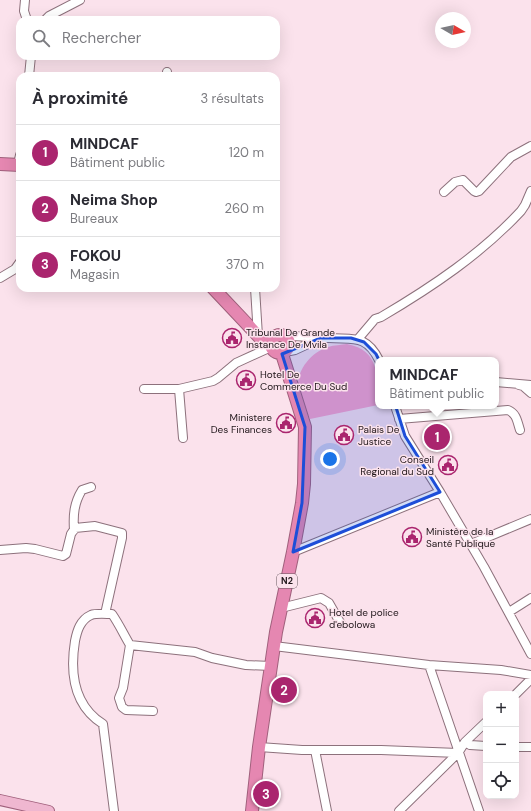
<!DOCTYPE html>
<html lang="fr">
<meta charset="utf-8">
<style>
body{margin:0;font-family:"DM Sans",sans-serif;background:#f2f2f3;color:#2b2b33}
.controls{position:absolute;right:12px;bottom:12px;display:grid;overflow:hidden;border-radius:8px;box-shadow:0 4px 16px #0002}
.controls button{width:36px;height:36px;display:grid;place-items:center;padding:0;border:0;border-bottom:1px solid #e1e1e2;background:#fff;color:#2b2b33;font:20px sans-serif}
.compass{position:absolute;left:435px;top:12px;width:36px;height:36px;border-radius:50%;background:#fff;box-shadow:0 4px 16px #0002;rotate:99deg}
.you{position:absolute;left:330px;top:459px;width:14px;height:14px;margin:-10px;border:3px solid #fff;border-radius:50%;background:#1a73e8;box-shadow:0 0 0 6px #1a73e833}
.badge{display:grid;place-items:center;width:26px;height:26px;border-radius:50%;background:#aa256e;color:#fff;font-size:13px;font-weight:700}
.pin{position:absolute;translate:-50% -50%;border:2px solid #fff;box-shadow:0 1px 4px #0006}
.popup{position:absolute;left:375px;top:357px;width:124px;height:52px;box-sizing:border-box;display:grid;place-content:center;border-radius:8px;background:#fff;filter:drop-shadow(0 1px 3px #0005);font-size:13px;white-space:nowrap;color:#7c7c81}
.popup b{font-size:15px;color:#2b2b33}
.popup::after{content:'';position:absolute;left:50%;top:100%;margin-left:-8px;border:8px solid transparent;border-top-color:#fff}
.list{margin:0;padding:0;list-style:none}
h2{display:flex;justify-content:space-between;align-items:center;height:52px;margin:0;padding:0 16px;font-size:17px}
h2 small{font-size:13px;font-weight:400;color:#7c7c81}
.list li{display:grid;grid-template-columns:26px 1fr auto;gap:12px;align-items:center;box-sizing:border-box;height:56px;padding:0 16px;border-top:1px solid #e1e1e2}
.list b{display:block;font-size:15px;white-space:nowrap}
.list p{margin:0;font-size:13px;white-space:nowrap;color:#7c7c81}
.list em{font-size:13px;font-style:normal;color:#7c7c81}
.icon{flex:none;width:22px;height:22px;fill:none;stroke:currentColor;stroke-width:2;stroke-linecap:round;stroke-linejoin:round}
.map{position:relative;flex:none;width:531px;height:811px;overflow:hidden}
.search{position:absolute;background:#fff;box-shadow:0 4px 16px #0002;left:16px;top:16px;width:264px;height:44px;display:flex;align-items:center;gap:10px;box-sizing:border-box;padding:0 14px;border-radius:12px;color:#7c7c81;font-size:15px}
.panel{position:absolute;background:#fff;box-shadow:0 4px 16px #0002;left:16px;top:72px;width:264px;height:220px;border-radius:12px}
.map>svg:first-child{display:block}
.green{fill:#fca3ca}
.lines{fill:none;stroke-linecap:round;stroke-linejoin:round}
.minor-casing{stroke:#8d717c;stroke-width:10}
.major-casing{stroke:#a0607c;stroke-width:12}
.highway-casing{stroke:#a0607c;stroke-width:14}
.minor{stroke:#fff;stroke-width:8}
.major{stroke:#efb7d0;stroke-width:10}
.highway{stroke:#e587b1;stroke-width:12}
.marked{fill:#1d4ed8;fill-opacity:0.2;stroke:#1d4ed8;stroke-width:3;stroke-linejoin:round}
.labels{text-anchor:middle;dominant-baseline:central;stroke-width:3;stroke-linejoin:round;paint-order:stroke}
.shield{fill:#fbe2ec;stroke:#62545a;stroke-width:1}
.shield-label{font-size:9px;font-weight:bold;fill:#21171b}
.poi-label{font-size:10px;fill:#21171b;stroke:#fbe2ec;text-anchor:start}
</style>
<div class="map">
<svg width="531" height="811" viewBox="0 0 531 811">
<rect width="100%" height="100%" fill="#fbe2ec"/>
<path class="green" d="M347 344C380 350 378 378 378 405L310 419C306 410 299 397 298 387 297 369 312 352 328 347 334 345 341 345 347 344Z"/>
<g class="lines">
<g class="minor-casing">
<path id="minor" d="M25 0 24 11 27 20
M45 20 49 16 80 0
M29 76 31 56
M167 76V72
M18 164 20 155
M444 192 455 182 463 180 474 191 476 192 479 191 511 157 531 146
M0 278 15 269 20 262
M255 288 258 336
M285 337 288 336C302 336 315 338 329 338 353 340 366 334 379 360
M358 339 375 319 381 317C432 287 481 254 521 211L525 205 531 191
M285 352 295 350 321 338
M496 382 531 385
M519 385 523 386 531 393
M144 389H179L213 381 218 378 236 363 271 347
M179 389 183 438
M395 406 405 436 440 492 484 567 531 654
M399 419 508 410C517 414 517 421 520 430
M74 530C73 515 74 503 82 490L91 487
M471 544 531 519
M0 550 26 548 35 549 63 556 66 554 71 534 75 528 95 526 122 533V538L105 614
M293 552 440 492
M281 608 321 598 329 603 341 624
M509 612 531 598
M130 645 195 652 212 658 246 665 271 666
M274 646 429 665 501 670 531 675
M429 665 479 811
M516 694 531 679
M465 742 470 745 486 746
M259 747 302 750H381L458 753
M516 747H531
M315 750 327 811
M114 811 103 724C73 705 70 672 75 641 77 631 80 620 91 615 96 613 106 614 112 614 119 624 124 635 130 645L123 688 119 698 122 707 126 710 153 711
M399 811 458 753 465 742 486 722"/>
</g>
<g class="major-casing">
<path id="major" d="M0 800 49 811"/>
</g>
<g class="highway-casing">
<path id="highway" d="M0 164 20 165
M213 288 263 341H272
M271 344a9 9 0 1 1 18 0a9 9 0 1 1-18 0Z
M252 811 259 747 276 632 293 552 302 503 304 484 305 427 282 354"/>
</g>
<use href="#minor" class="minor"/>
<use href="#major" class="major"/>
<use href="#highway" class="highway"/>
</g>
<path class="marked" d="M321 338H351L364 342 376 354 385 372 405 436 440 492 293 552 302 503 305 427 282 354Z"/>
<defs>
<g id="civic-ring" transform="scale(1)"><circle r="9.5" fill="#fbe2ec" stroke="#aa256e" stroke-width="1.5"/><path d="M-.6-6.5H3V-4.5H.6V-3L4-1V1h2V6H-6V1h2V-1L-.6-3ZM-1.2 2.5V6h2.4V2.5Z" fill="#aa256e"/></g>
</defs>
<g fill-rule="evenodd">
<use href="#civic-ring" x="232" y="338"/>
<use href="#civic-ring" x="246" y="380"/>
<use href="#civic-ring" x="286" y="423"/>
<use href="#civic-ring" x="344" y="435"/>
<use href="#civic-ring" x="448" y="465"/>
<use href="#civic-ring" x="412" y="537"/>
<use href="#civic-ring" x="315" y="618"/>
</g>
<g class="labels">
<rect class="shield" x="277" y="574" width="20" height="14" rx="3"/>
<g class="shield-label">
<text x="287" y="581">N2</text>
</g>
<g class="poi-label">
<text x="246" y="332">Tribunal De Grande<tspan x="246" dy="12">Instance De Mvila</tspan></text>
<text x="260" y="374">Hotel De<tspan x="260" dy="12">Commerce Du Sud</tspan></text>
<text x="272" y="417" text-anchor="end">Ministere<tspan x="272" dy="12">Des Finances</tspan></text>
<text x="358" y="429">Palais De<tspan x="358" dy="12">Justice</tspan></text>
<text x="434" y="459" text-anchor="end">Conseil<tspan x="434" dy="12">Regional du Sud</tspan></text>
<text x="426" y="531">Ministère de la<tspan x="426" dy="12">Santé Publique</tspan></text>
<text x="329" y="612">Hotel de police<tspan x="329" dy="12">d'ebolowa</tspan></text>
</g>
</g>
</svg>
<div class="controls">
<button>+</button>
<button>−</button>
<button><svg class="icon" aria-label="locate" viewBox="0 0 24 24"><circle cx="12" cy="12" r="6"/><path d="M12 2v4M12 18v4M2 12h4M18 12h4"/></svg></button>
</div>
<svg class="compass" viewBox="-18 -18 36 36"><path d="M0-13l5 13h-10z" fill="#e53935"/><path d="M0 13l5-13h-10z" fill="#7c7c81"/></svg>
<div class="you"></div>
<div class="pin badge" style="left:437px;top:437px">1</div>
<div class="popup"><b>MINDCAF</b>Bâtiment public</div>
<div class="pin badge" style="left:284px;top:690px">2</div>
<div class="pin badge" style="left:266px;top:794px">3</div>
<div class="search"><svg class="icon" aria-label="search" viewBox="0 0 24 24"><circle cx="10" cy="10" r="6"/><path d="M15 15l6 6"/></svg>Rechercher</div>
<section class="panel">
<h2>À proximité<small>3 résultats</small></h2>
<ul class="list">
<li><span class="badge">1</span><div><b>MINDCAF</b><p>Bâtiment public</p></div><em>120 m</em></li>
<li><span class="badge">2</span><div><b>Neima Shop</b><p>Bureaux</p></div><em>260 m</em></li>
<li><span class="badge">3</span><div><b>FOKOU</b><p>Magasin</p></div><em>370 m</em></li>
</ul>
</section>
</div>
